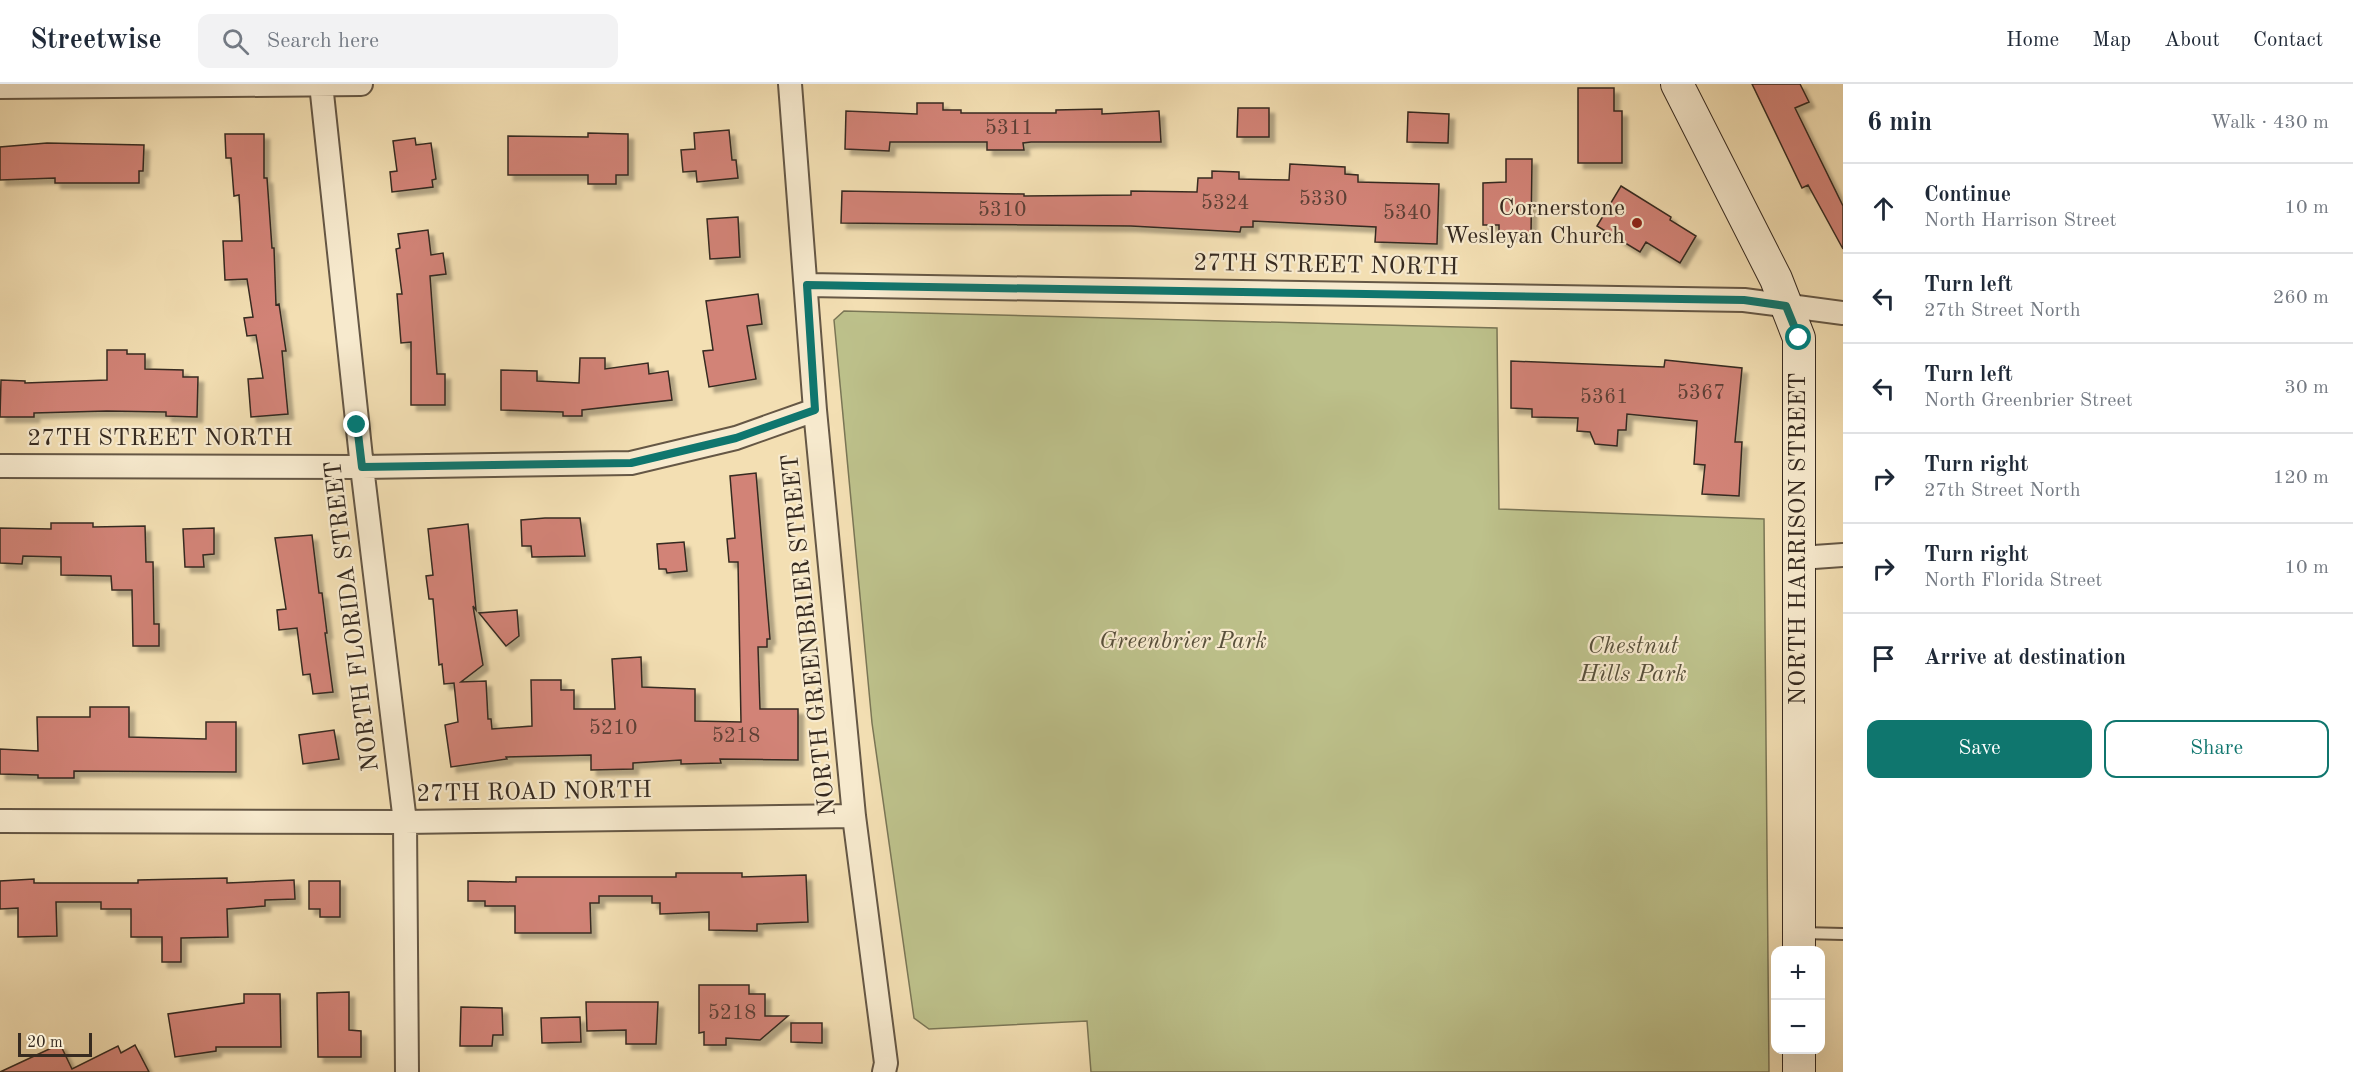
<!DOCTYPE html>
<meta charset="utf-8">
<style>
body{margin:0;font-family:"Old Standard TT",serif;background:#f2f2f3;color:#1f2937}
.controls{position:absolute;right:18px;bottom:18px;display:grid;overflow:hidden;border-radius:12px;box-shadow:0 6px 24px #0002}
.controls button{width:54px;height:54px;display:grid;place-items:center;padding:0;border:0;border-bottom:2px solid #e0e1e3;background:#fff;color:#1f2937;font:30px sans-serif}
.scale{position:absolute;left:18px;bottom:15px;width:74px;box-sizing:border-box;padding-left:6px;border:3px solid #362a20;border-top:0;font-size:16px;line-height:21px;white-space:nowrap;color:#362a20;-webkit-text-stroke:4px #f7eace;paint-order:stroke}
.stop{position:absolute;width:18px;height:18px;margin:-14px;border:4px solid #0f766e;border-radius:50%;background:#fff}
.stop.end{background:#0f766e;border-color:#fff;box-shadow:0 2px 6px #0008}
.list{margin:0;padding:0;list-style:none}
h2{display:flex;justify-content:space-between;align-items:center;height:78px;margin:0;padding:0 24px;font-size:26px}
h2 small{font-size:20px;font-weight:400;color:#747a83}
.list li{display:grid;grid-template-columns:39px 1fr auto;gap:18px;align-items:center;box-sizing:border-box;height:90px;padding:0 24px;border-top:2px solid #e0e1e3}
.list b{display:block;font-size:22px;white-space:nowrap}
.list p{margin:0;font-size:20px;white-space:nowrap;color:#747a83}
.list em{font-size:20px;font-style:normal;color:#747a83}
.actions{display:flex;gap:12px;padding:18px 24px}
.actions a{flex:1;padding:14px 0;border:2px solid #0f766e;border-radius:12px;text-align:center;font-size:21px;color:#0f766e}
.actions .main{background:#0f766e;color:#fff}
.icon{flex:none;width:33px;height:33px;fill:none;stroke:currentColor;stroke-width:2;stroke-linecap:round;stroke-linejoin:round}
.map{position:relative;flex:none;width:1843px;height:988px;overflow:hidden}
header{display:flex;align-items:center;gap:36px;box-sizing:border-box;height:84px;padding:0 30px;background:#fff;border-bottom:2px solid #e0e1e3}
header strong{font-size:28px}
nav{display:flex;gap:33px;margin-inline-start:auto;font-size:21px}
.search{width:420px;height:54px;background:#f2f2f3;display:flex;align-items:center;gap:15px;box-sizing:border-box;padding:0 21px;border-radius:12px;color:#747a83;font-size:22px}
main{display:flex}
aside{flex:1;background:#fff}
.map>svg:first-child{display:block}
.green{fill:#bdc18b;stroke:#7a7656;stroke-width:1.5}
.building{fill:#d28377;stroke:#362a20;stroke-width:1.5;filter:url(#shadow)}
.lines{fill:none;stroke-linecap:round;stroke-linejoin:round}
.lane-casing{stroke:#655745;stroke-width:14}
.street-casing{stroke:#655745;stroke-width:26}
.secondary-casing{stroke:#362a20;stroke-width:34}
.lane{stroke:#f7eace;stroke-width:10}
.street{stroke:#f7eace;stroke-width:22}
.secondary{stroke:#f7eace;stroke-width:32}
.route{stroke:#0f766e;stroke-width:8}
.poi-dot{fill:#8f2418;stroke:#f7eace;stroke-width:2}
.labels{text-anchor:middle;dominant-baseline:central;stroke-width:4.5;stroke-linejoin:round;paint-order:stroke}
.number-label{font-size:21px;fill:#5d4036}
.poi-label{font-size:24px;fill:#362a20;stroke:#f7eace;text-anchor:end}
.street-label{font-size:24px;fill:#362a20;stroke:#f7eace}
.park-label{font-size:24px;font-style:italic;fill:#58503b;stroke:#f7eace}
</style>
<header>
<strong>Streetwise</strong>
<div class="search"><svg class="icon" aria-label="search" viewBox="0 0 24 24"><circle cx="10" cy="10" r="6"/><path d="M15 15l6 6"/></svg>Search here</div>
<nav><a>Home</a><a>Map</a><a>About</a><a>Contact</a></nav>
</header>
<main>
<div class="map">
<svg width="1843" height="988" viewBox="0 0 1843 988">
<defs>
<filter id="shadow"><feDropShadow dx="5.5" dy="5.5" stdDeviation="1.5" flood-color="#0004"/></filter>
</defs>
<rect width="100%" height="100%" fill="#f3dfb3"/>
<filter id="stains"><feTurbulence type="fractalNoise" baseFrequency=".00333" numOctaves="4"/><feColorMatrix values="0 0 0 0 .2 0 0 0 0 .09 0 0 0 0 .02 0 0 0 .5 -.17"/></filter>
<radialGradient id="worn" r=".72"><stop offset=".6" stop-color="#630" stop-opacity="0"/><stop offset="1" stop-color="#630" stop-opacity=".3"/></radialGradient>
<path class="green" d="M844 227 1497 244 1499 425 1764 435 1769 988H1091L1087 937 929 945 914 934 872 639 834 236Z"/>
<path class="building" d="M1752 0H1800L1809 18 1795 24 1843 122V165L1808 101 1802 104Z
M1578 4H1614V27H1622V79H1578Z
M917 19H943V26H961V29H1056V26L1102 25V30L1159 27 1161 58H1031L1023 59 1024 66H987V58H890L889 67 845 65 846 27 917 30Z
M1238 24H1269V53H1237Z
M1408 28 1449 30 1448 59 1407 58Z
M729 46 732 76H736L738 94 697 98 696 87 683 88 681 66 695 65 694 49Z
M588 49 628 50V91H616V100H588V91H508V52L588 53Z
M225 50H264V94H267L272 164H274L276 221 279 220 286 267H282L288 330 251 333 248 295 263 294 256 251 247 252 244 234 253 233 247 195 225 196 223 157H242L239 111 234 112 231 74H226Z
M415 54 416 61 431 59 436 95 432 96 433 103 392 108 390 88 397 87 393 57Z
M47 59 144 61 143 87H139V99H55V94L0 96V63Z
M1506 75H1532L1531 151H1499V141H1483V99L1506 98Z
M1290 80 1345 83V90L1358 91V98L1439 100 1437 160 1375 158 1376 143 1253 137V143H1241L1240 148 1131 142 841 139 842 107 1024 110V112L1131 111V107L1197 108 1198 94H1212V87L1239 88V95L1289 96Z
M1621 102 1671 133 1670 136 1696 152 1680 179 1646 158 1640 168 1597 142Z
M738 133 740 173 710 175 707 135Z
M428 146 431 171 443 169 446 190 430 192 437 290H445V321H411V258L401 259 397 210H402L396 165 400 164 398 150Z
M758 210 762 240 747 242 756 295 709 303 703 267 713 266 706 217Z
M107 266H127V270H145V285L183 286V293H198L197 333 166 332V328L107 327 34 329V333H0L1 296 25 297V299L107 296Z
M580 274H605V285L648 279 649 290 668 287 672 316 582 326V332H563V328L501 326V286L537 287V297L579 299Z
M1665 276 1742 284 1735 358H1742L1739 412 1702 410 1705 381 1694 380 1697 337 1627 330 1626 346H1618L1617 362 1595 360 1590 348 1577 347 1578 334 1532 333V325L1511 324V277L1664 283Z
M756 389 770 555H767V563H758L760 625H798V676L720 675 721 679 681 680V676L633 679V685L591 686V671L506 673 507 675 451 683 445 641 458 638 454 599 444 600 442 580 439 581 433 515H429L426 492 433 491 428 445 468 440 476 526 473 522 483 581 461 598 486 597 488 635H491L492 645 532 642 531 596H561V606H574V625H615L612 575 641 573 642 603 695 605V637L741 638 738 478H729L727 455 735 454 730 392Z
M545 434H580L585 472 532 473 531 462H522L521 436Z
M51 439H93V443L145 442 146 478H153L154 540H159V562H133L132 506H112L111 492 61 491V473L23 472 22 480 0 479V444L51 445Z
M214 444V470L203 471 204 483H185L183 445Z
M312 451 319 509H322L327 549H325L333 608 313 610 310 590 303 591 297 544 279 546 277 526 286 525 275 454Z
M684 458 687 487 667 489 666 485H659L657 460Z
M517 526 519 552 506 562 479 529Z
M90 623H129V653L206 655V638H236V688L74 687V694H38V691L0 690V665L38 667 37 633H90Z
M334 646 339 675 303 680 299 651Z
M676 789H742V793L806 791 808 838 757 840V847L709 846V828L660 830V819H652V812H599V819H590L591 849H515V822H485V817H468V797L516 798V793H676Z
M227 794V799L294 796 295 815 265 816V822L227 825 228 853 181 854V878H162V853H131V825H101V818H56L57 852 18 853V824L0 825V797L34 795V799H138V796Z
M309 797H340V833H320V825H309Z
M699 901H749V910H765V932H788L760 956 726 954V961H704V948L699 949Z
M349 908V946L361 947V973H318L317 909Z
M244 910H280L281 963H216V967L175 973 168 930 244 919Z
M586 918H658L656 960H626V946L587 947Z
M461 923 502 924 503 951H493L492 962H460Z
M580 933 581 958 542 959 541 934Z
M791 939H822V959L791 958Z
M60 960 72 985 118 962 121 969 135 961 149 988H0Z"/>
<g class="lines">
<g class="lane-casing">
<path id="lane" d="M1802 849 1843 850"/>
</g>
<g class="street-casing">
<path id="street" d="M321 0 362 383 405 738 407 988
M790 0 815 326 854 732 886 979 884 988
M0 3 361 0
M807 201 1744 216 1843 229
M0 382 362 383 631 379 736 354 815 326
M1800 474 1843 471
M0 737 405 738 854 732"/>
</g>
<g class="secondary-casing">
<path id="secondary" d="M1677 0 1776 195 1799 254V866
M1799 966V988"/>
</g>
<use href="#lane" class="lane"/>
<use href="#street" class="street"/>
<use href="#secondary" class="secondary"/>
</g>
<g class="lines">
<path class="route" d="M357 341 362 383 631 379 736 354 815 326 807 201 1744 216 1786 222 1799 254"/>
</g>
<circle class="poi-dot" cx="1637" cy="139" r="6"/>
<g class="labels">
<g class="number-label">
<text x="1009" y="44">5311</text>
<text x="1323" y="115">5330</text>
<text x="1225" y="119">5324</text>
<text x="1002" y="126">5310</text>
<text x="1407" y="129">5340</text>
<text x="1701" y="309">5367</text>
<text x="1604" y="313">5361</text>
<text x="613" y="644">5210</text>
<text x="736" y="652">5218</text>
<text x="732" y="929">5218</text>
</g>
<g class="poi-label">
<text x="1625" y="125">Cornerstone<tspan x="1625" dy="28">Wesleyan Church</tspan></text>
</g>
<g class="street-label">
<text transform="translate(1326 182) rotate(1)">27TH STREET NORTH</text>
<text x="160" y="355">27TH STREET NORTH</text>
<text transform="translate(1799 455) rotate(-90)">NORTH HARRISON STREET</text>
<text transform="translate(353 532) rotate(-97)">NORTH FLORIDA STREET</text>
<text transform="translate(810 551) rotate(-96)">NORTH GREENBRIER STREET</text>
<text transform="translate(534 709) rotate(-1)">27TH ROAD NORTH</text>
</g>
<g class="park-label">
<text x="1183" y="558">Greenbrier Park</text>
<text x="1633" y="563">Chestnut<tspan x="1633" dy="28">Hills Park</tspan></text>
</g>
</g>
<rect width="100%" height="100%" filter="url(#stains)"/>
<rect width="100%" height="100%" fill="url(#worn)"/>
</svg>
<div class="controls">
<button>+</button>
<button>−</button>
</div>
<div class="scale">20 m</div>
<div class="stop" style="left:1799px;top:254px"></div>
<div class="stop end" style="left:357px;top:341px"></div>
</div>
<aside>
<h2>6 min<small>Walk · 430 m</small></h2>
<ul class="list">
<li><svg class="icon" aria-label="ahead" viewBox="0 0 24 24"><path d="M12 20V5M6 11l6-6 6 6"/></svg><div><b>Continue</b><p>North Harrison Street</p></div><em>10 m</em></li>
<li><svg class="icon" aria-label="left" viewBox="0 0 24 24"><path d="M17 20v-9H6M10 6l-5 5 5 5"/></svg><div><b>Turn left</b><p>27th Street North</p></div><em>260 m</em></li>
<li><svg class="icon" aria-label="left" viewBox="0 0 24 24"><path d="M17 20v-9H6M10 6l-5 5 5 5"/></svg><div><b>Turn left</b><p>North Greenbrier Street</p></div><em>30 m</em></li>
<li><svg class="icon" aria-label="right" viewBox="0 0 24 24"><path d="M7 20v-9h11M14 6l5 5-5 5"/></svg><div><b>Turn right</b><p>27th Street North</p></div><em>120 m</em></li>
<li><svg class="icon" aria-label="right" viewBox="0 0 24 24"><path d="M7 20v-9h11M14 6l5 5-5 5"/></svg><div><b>Turn right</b><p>North Florida Street</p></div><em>10 m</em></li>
<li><svg class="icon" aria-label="arrive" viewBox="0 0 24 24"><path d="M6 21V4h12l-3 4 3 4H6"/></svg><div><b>Arrive at destination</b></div></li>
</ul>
<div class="actions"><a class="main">Save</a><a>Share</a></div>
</aside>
</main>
